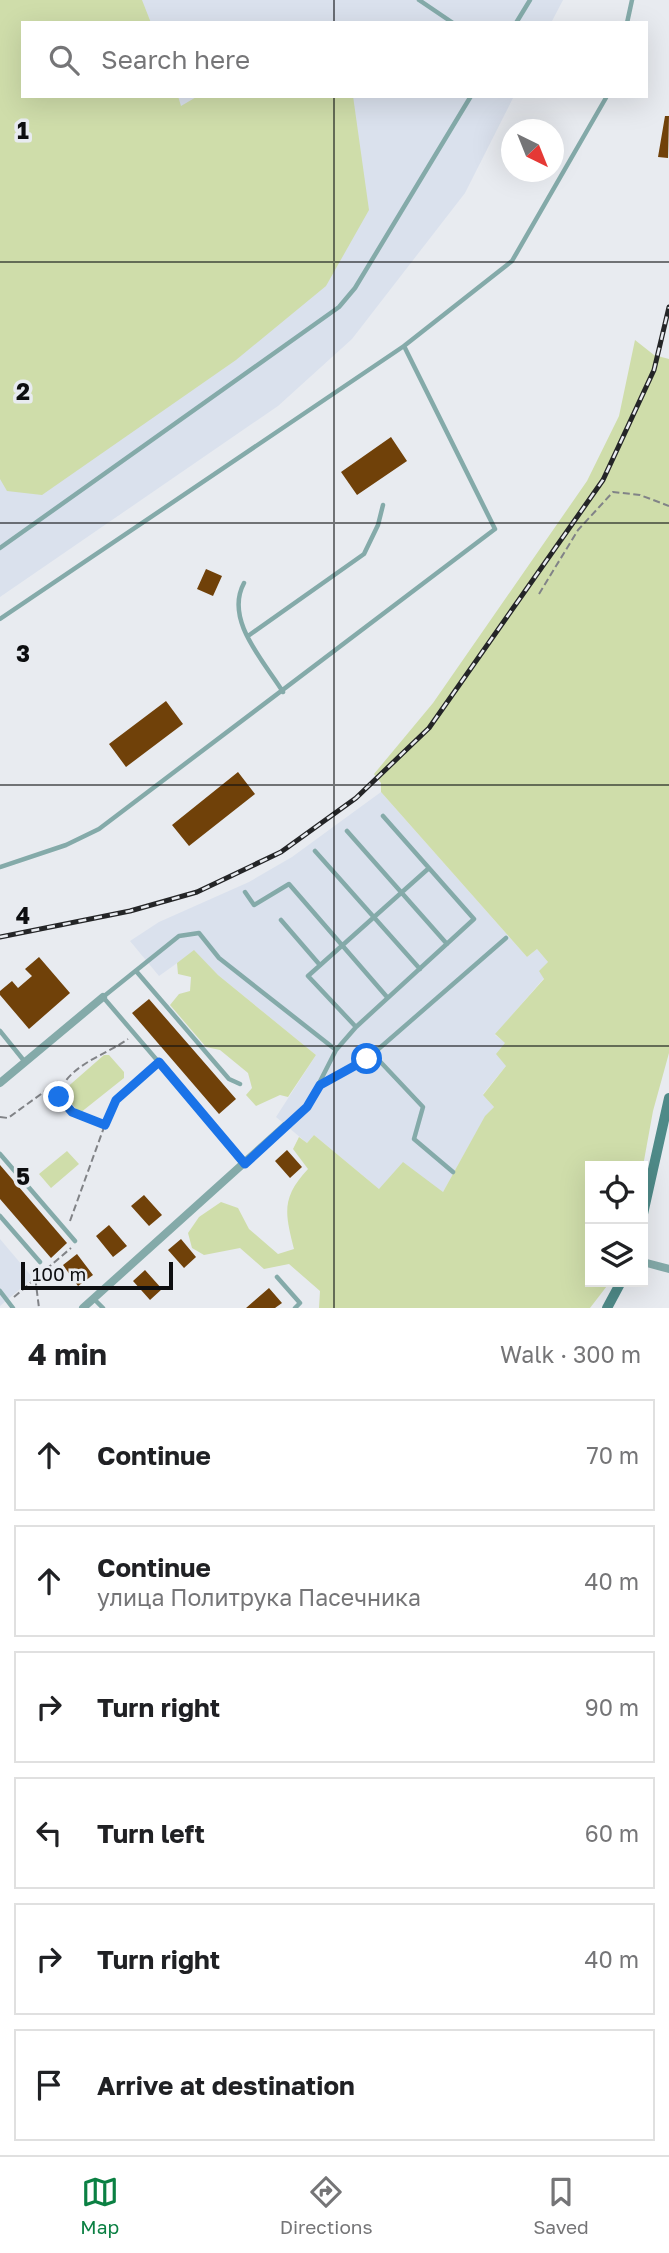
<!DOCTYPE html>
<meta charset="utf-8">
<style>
body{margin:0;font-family:"Golos Text",sans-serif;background:#f6f6f6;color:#202124}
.controls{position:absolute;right:21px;bottom:21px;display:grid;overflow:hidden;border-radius:0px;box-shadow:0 7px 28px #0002}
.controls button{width:63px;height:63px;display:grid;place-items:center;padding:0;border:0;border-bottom:2px solid #e0e0e0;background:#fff;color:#202124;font:35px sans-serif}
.compass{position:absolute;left:501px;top:119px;width:63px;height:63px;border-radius:50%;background:#fff;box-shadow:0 7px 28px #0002;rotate:137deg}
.scale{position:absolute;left:21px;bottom:18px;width:152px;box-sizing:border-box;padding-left:7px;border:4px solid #0d0e10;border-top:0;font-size:19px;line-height:24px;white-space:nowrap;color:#0d0e10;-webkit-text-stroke:5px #e8ebf0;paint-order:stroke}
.stop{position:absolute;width:21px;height:21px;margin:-16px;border:5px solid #1a73e8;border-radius:50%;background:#fff}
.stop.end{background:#1a73e8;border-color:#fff;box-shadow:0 2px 7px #0008}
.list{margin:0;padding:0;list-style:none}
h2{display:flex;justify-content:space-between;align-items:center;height:91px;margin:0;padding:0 28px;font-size:30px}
h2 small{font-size:23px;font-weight:400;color:#757577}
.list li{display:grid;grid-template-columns:46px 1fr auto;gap:21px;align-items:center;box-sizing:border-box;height:112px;margin:0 14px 14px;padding:0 14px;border:2px solid #e0e0e0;border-radius:0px}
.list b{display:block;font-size:26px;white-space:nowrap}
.list p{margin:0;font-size:23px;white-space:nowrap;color:#757577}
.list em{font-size:23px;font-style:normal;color:#757577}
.icon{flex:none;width:38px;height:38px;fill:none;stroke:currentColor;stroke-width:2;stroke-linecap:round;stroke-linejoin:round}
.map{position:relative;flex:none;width:669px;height:1308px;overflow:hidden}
.search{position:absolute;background:#fff;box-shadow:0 7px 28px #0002;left:21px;right:21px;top:21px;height:77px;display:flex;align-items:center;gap:18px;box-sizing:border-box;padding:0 24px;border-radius:0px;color:#757577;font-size:26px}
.sheet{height:847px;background:#fff}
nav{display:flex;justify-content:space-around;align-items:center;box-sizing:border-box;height:98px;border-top:2px solid #e0e0e0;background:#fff;font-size:19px;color:#757577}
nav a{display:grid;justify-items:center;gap:4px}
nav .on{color:#0b8043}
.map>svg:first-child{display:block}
.built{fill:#dae1ed}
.green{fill:#cfddaa}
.building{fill:#704109}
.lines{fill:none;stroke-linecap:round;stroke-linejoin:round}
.path{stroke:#818387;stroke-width:2;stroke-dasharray:7 3.5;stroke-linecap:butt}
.lane{stroke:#84aaa9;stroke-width:4.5}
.street{stroke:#84aaa9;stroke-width:8}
.secondary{stroke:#4f8a88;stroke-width:10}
.rail-casing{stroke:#242527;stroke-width:5}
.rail{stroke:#e8ebf0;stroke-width:2.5;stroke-dasharray:8;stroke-linecap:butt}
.route{stroke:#1a73e8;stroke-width:9}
.grid{fill:none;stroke:#0d0e10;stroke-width:2;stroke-opacity:0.55}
.grid-label{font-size:23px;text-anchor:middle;font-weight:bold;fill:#0d0e10;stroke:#e8ebf0;stroke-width:7;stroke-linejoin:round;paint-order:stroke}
</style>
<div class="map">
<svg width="669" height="1308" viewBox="0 0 669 1308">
<rect width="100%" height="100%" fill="#e8ebf0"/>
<path class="built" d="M0 0H563L551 23H23V96H514L465 193 352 339 278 406 0 597Z
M381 792 527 957 537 949 548 962 544 978 495 1035 506 1043V1066L483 1094 494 1107 485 1117 443 1192 379 1189 314 1135 307 1143 276 1117 316 1055 218 975 194 951 159 976 130 941 159 922 249 882 292 857Z
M0 1239 33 1278 0 1306Z"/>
<path class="green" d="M0 0H142L151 23H23V96H178L181 106 198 96H353L369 210 326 286 236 360 42 495 7 491 0 479Z
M635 340 654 355 669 359V1053L653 1111 643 1166H590V1282H610L590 1308H319L320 1291 289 1264 264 1269 240 1248 204 1255 192 1248 188 1233 199 1217 221 1202 238 1208 249 1229 278 1254 294 1249C285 1213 281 1198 308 1169L293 1149 299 1137 307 1143 314 1135 379 1189 403 1162 443 1192 485 1116 494 1107 483 1095 506 1066 496 1054 505 1043 495 1034 544 979 539 971 548 962 537 949 527 957 381 792V783L374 774 433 703 587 481 619 416Z
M194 950 218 975 316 1055 288 1097 280 1095 256 1106 246 1095 252 1088 248 1073 220 1050 206 1047 170 1005 179 994 190 991 191 977 178 974 177 963Z
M104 1055H109L124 1072V1078L80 1113 64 1095V1090Z
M67 1151 79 1164 51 1188 39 1174Z"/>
<path class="building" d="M665 116H669L668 158 658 157Z
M391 437 407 461 357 495 341 472Z
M206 569 222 576 213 596 197 589Z
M166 701 183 724 126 767 109 744Z
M238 772 255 794 189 846 172 825Z
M39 957 70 993 29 1029 0 995V991L12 981 18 988 32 976 25 969Z
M149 999 236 1099 219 1114 132 1013Z
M287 1150 302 1167 290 1178 275 1161Z
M0 1165 67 1243 51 1258 0 1199Z
M144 1195 162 1215 149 1226 131 1206Z
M109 1225 127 1246 113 1257 96 1236Z
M181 1239 196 1257 184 1268 168 1250Z
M77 1254 93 1275 78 1286 63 1265Z
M145 1270 162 1289 150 1300 133 1281Z
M269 1288 282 1303 275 1308H246Z"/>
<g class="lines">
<path class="path" d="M539 594 578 530 613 492 640 495 669 506
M46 1093 58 1097
M0 1117 8 1118 59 1081 62 1084
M104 1125 72 1112 59 1097 60 1090C73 1063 106 1055 128 1039
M70 1221 111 1108 121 1094 153 1067
M34 1268 39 1308
M14 1297 71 1248"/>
<path class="lane" d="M419 0 453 23
M516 23 530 0
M627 23 632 0
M0 548 339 307 355 288 471 96
M244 583C224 620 264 661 283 692
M0 619 404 346
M248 636 364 554 378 525 383 505
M347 831 447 944
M315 851 420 969
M0 867 66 845 99 829 495 529 404 346 512 261 607 96
M245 892 254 905 289 884 387 997
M281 920 319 964
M136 971 229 1079 240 1084
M356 1027 474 919 383 816
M0 1031 25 1062
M373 1054 423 1107 414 1139 453 1172
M321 1084 367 1059 506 938
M285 1126 307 1107 336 1050 356 1027 308 976 429 868
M0 1154 75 1241
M245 1163 103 997 179 936 199 933 219 958 336 1050
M0 1216 40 1262
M277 1277 300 1303 295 1308
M0 1291 13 1308
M94 1299 103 1308"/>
<path class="street" d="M0 1083 103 997
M643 1262 669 1269
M83 1308 285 1126"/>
<path class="secondary" d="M643 1214 669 1098
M607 1308 621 1282"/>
<g class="rail-casing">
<path id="rail" d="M0 937 130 911 197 892 281 852 356 798 429 728 603 480 654 370 669 307"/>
</g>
<use href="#rail" class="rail"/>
</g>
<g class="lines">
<path class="route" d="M59 1097 72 1112 105 1125 116 1100 159 1062 245 1164 307 1107 320 1085 367 1059"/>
</g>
<path class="grid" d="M334 0V23M334 96V1308M0 262H669M0 523H669M0 785H669M0 1046H669"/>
<g class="grid-label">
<text x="23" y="139">1</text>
<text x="23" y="400">2</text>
<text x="23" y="662">3</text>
<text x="23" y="924">4</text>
<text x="23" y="1185">5</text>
</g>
</svg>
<div class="controls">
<button><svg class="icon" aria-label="locate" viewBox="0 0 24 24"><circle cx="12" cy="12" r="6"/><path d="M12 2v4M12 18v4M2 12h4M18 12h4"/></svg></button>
<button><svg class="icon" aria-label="layers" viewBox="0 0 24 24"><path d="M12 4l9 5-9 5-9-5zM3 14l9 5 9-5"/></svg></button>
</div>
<svg class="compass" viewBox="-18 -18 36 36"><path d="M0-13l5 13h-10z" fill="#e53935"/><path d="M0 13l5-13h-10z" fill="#757577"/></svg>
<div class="scale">100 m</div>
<div class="stop" style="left:367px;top:1059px"></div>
<div class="stop end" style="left:59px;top:1097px"></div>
<div class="search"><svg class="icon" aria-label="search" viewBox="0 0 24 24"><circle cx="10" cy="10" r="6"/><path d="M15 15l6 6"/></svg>Search here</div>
</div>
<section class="sheet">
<h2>4 min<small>Walk · 300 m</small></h2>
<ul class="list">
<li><svg class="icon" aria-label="ahead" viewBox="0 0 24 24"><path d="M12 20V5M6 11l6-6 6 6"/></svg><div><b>Continue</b></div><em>70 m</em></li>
<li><svg class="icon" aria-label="ahead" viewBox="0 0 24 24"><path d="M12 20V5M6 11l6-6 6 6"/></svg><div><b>Continue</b><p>улица Политрука Пасечника</p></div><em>40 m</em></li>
<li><svg class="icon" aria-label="right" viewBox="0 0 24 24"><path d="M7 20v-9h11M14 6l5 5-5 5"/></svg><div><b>Turn right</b></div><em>90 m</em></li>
<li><svg class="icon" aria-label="left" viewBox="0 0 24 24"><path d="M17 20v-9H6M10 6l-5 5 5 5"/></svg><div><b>Turn left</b></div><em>60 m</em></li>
<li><svg class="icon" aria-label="right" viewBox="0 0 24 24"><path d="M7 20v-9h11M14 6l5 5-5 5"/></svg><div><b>Turn right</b></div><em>40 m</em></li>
<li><svg class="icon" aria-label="arrive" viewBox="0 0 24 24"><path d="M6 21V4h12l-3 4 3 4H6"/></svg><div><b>Arrive at destination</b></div></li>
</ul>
</section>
<nav>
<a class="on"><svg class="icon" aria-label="map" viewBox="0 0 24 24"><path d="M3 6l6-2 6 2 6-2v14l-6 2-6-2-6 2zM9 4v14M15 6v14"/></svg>Map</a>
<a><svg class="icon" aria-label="directions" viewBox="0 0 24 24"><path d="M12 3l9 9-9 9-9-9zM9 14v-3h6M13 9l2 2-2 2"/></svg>Directions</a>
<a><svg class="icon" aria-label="saved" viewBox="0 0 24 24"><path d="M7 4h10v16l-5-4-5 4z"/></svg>Saved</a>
</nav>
